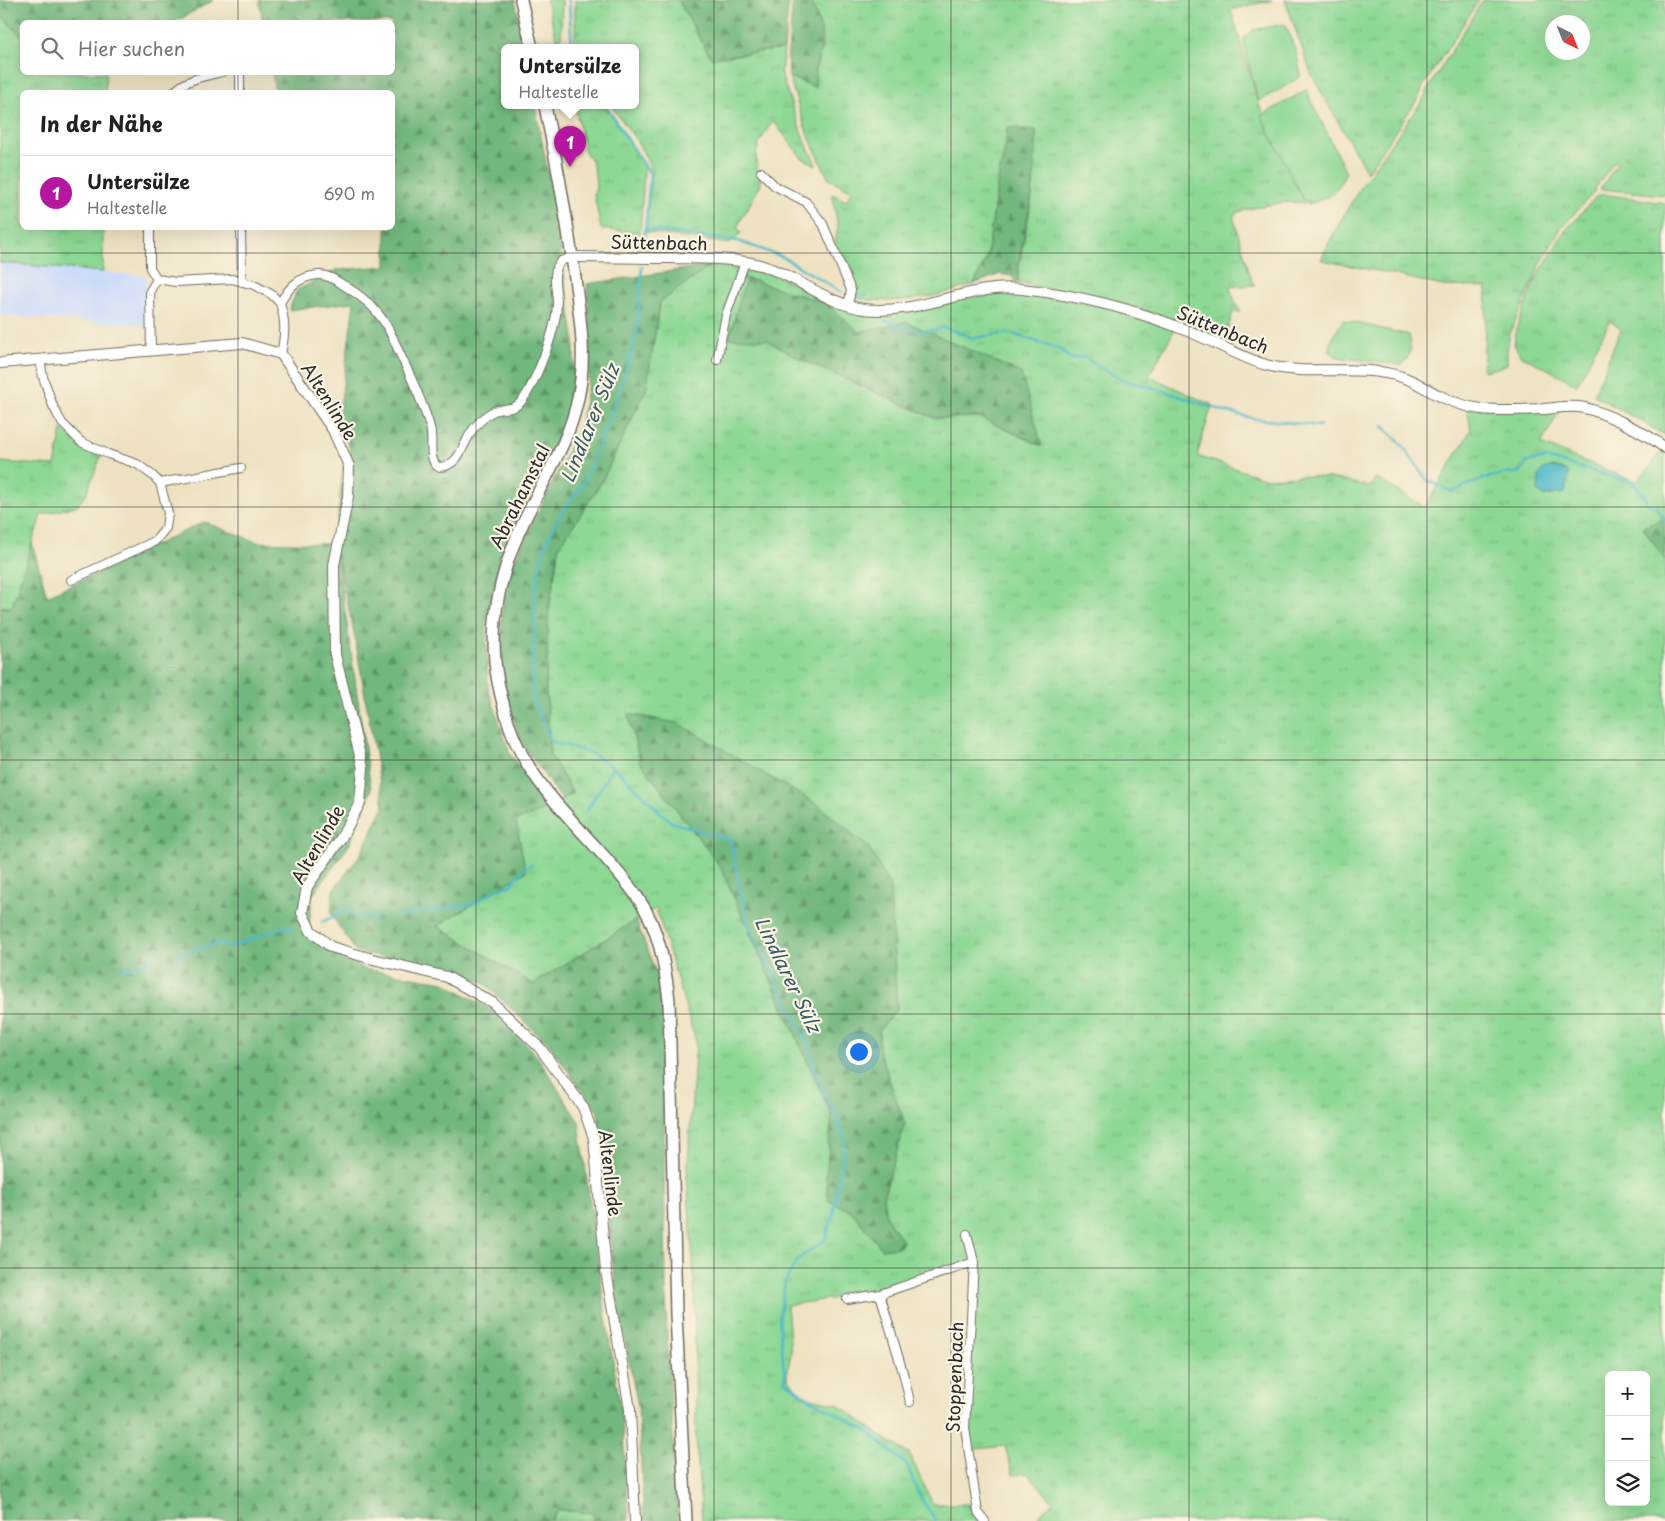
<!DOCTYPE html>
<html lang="de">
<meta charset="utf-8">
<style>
body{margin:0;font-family:"Playpen Sans",sans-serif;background:#f6f6f6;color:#202124}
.controls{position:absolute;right:15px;bottom:15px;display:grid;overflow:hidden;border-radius:8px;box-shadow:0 5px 20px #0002}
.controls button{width:45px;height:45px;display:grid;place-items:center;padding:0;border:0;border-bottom:1px solid #e0e0e0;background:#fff;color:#202124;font:25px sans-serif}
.compass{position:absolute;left:1545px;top:15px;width:45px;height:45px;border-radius:50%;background:#fff;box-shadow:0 5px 20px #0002;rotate:137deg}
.you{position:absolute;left:858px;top:1051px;width:18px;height:18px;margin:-12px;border:4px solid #fff;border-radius:50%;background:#1a73e8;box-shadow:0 0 0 8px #1a73e833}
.badge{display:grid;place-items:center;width:32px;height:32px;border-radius:50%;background:#b5179e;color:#fff;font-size:16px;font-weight:700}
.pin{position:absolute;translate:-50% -41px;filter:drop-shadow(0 1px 2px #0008)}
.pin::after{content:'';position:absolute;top:26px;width:18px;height:15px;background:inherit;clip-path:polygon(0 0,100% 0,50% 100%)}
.popup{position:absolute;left:501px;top:44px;width:138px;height:65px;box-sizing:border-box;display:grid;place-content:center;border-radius:8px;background:#fff;filter:drop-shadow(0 1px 4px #0005);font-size:16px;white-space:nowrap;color:#757577}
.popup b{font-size:19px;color:#202124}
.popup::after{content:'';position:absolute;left:50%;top:100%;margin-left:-10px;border:10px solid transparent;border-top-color:#fff}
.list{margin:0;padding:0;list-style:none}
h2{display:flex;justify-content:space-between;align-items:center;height:65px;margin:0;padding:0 20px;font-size:21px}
h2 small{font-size:16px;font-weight:400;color:#757577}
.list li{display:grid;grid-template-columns:32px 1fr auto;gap:15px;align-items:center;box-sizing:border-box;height:75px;padding:0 20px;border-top:1px solid #e0e0e0}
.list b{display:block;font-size:19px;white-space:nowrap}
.list p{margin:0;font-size:16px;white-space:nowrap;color:#757577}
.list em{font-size:16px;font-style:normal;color:#757577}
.icon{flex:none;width:28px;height:28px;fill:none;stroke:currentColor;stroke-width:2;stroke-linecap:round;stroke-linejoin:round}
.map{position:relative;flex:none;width:1665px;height:1521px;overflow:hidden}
.search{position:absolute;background:#fff;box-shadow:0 5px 20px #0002;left:20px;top:20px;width:375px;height:55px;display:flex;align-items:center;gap:12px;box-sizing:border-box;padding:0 18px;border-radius:8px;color:#757577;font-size:19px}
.panel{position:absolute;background:#fff;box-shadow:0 5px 20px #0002;left:20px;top:90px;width:375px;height:140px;border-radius:8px}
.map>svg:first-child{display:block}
.built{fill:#cddbfa}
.grass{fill:url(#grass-tufts);stroke:#5c8260;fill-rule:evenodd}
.forest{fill:url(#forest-firs);stroke:#4e7254}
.park{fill:#8ed895;stroke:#5c8260}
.water{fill:#4db9c8;stroke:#3c727a}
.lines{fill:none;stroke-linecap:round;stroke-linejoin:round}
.stream{stroke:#4db9c8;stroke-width:2.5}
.minor-casing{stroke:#6f6b60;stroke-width:10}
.tertiary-casing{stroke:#6f6b60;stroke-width:12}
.secondary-casing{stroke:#6f6b60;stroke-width:14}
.minor{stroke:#fff;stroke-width:8}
.tertiary{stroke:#fff;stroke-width:10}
.secondary{stroke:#fff;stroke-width:11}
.grid{fill:none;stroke:#2b2b2b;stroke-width:1;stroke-opacity:0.55}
.labels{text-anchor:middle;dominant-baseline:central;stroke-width:4.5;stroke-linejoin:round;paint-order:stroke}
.street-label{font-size:18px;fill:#2b2b2b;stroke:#fcf5e5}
.water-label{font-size:19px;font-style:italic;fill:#375d62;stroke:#fcf5e5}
</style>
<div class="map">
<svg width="1665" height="1521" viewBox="0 0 1665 1521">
<defs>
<pattern id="grass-tufts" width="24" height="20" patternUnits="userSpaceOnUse" patternTransform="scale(1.25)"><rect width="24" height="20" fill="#8ed895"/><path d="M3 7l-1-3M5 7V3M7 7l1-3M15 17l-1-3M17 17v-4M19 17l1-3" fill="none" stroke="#7bba81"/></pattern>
<pattern id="forest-firs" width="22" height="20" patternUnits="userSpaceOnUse" patternTransform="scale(1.25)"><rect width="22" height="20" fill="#72b87e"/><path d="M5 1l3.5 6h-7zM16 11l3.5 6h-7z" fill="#5e9667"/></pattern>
</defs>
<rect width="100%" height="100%" fill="#fcf5e5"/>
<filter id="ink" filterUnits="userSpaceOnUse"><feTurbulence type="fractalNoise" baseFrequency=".02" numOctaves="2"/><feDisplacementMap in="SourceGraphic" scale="10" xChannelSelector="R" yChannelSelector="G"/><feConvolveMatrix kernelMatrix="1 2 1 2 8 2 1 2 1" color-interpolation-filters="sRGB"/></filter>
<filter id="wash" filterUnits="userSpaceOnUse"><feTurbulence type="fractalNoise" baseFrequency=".0096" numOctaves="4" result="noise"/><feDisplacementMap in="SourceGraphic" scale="20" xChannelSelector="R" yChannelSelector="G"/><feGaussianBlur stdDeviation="1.12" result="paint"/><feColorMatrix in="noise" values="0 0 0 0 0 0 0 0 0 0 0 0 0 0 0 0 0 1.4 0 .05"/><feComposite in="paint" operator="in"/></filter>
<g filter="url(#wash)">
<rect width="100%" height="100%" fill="#eee2c2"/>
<path class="built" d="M0 263 146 276V325L0 316Z"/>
<path class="grass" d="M546 0H562L561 40H557Z
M575 0H678L711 58 784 49 783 60H782V67L780 71 801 132 816 165 802 158 773 121C754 149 753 151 761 184L737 227 741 233 730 244 646 232 651 174C647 149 625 127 612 106H635V48H575Z
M811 0H1272L1231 10 1259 105 1310 204C1285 199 1262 206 1238 212L1233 216 1252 281 1255 285 1229 287 1240 312H1233L1224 340H1222L1168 318 1100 298 1018 283C1019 252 1029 225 1032 195 1034 174 1036 152 1036 130L1007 128 1006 145 999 174 987 257 974 284C935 298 895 305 854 298L835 243 838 227 832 194 846 201 852 191 828 178 806 130 789 77 815 87 816 66 822 47Z
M1285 0H1479L1423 86 1419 97 1367 172 1312 76Z
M1483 0H1665V195L1600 189 1618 163 1615 161 1596 187 1594 192 1561 228 1541 263 1510 333 1507 350V364L1498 368 1483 371 1487 287 1442 286 1388 273 1321 260C1346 202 1386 151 1423 100L1428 89ZM1552 22H1582V52H1552Z
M0 14 22 37V72L106 73 105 92H22V228H103V272L0 263Z
M575 106H605L641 159 644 167V175L640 233 601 229 594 195 596 187 595 173 591 160 585 152Z
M1603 194 1665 203V435L1594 395 1621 329 1610 321 1577 385 1561 376 1520 355 1514 345 1516 329 1534 282 1565 231 1596 197Z
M712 265 772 274 860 312 1018 292 1107 307 1175 329 1149 376 1212 405 1197 456 1264 478 1304 476 1330 478 1371 487 1375 478 1425 507 1471 430 1467 408 1561 409 1541 444 1637 482 1663 450 1665 451V518L1643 527 1665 560V1521H1041L1038 1516 1053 1502 1027 1473 1013 1475 1005 1446 968 1450 974 1263 894 1290 787 1305 791 1352 787 1377 802 1396 837 1404 877 1433 909 1454 933 1504H970L979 1521H702L696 1438 694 1278 687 1175 696 1042 656 908 533 984 437 926 526 872 515 820 550 808 573 793 550 755 546 689 548 616 559 547 601 483 646 390 660 302ZM828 304 859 332 907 322 1041 446 979 417 934 418 800 359 767 340ZM629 715 756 769 818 805 897 1009 879 1030V1051L905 1124 883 1197 886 1217 903 1242 882 1249 851 1211 829 1201 826 1178 832 1116 720 866 640 762ZM1609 1375H1646V1502H1609Z
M62 429 78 446 101 456 85 497 76 506 41 515 12 607H0V462L55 466Z
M558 1510 593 1513 594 1521H551Z"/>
<path class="forest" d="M0 0H214L175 22H22V37L0 14Z
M259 0H515L524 48H505V106H535L559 229 561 254 574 336V389L559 439 500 558 486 621 488 688 510 754 550 808 516 821 526 872 437 926 533 984 636 920 655 970 664 1028V1171L667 1334 678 1521H644L638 1407 616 1294 598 1112 550 1046 483 982 418 964 356 952 331 914 333 890 359 857 384 806 355 638 337 555 371 790 350 844 312 896 308 938 364 969 444 982 493 1011 537 1056 579 1122 605 1311 622 1418 629 1521H594L593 1513 558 1510 551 1521H0V607H12L32 543 47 596 204 522 257 542 335 544 344 458 350 449 338 423 354 302 289 310 297 290 336 270 386 266V228H392V92H275L272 73 392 72V22H263Z
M678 0H789L784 49 711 58Z
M793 0H811L821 29 822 47 816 66 815 87 789 77 788 62 787 61Z
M1007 127 1036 130V154L1032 195 1018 267V283H1016L1012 276 1000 274 974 284 987 257 999 174 1006 145Z
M712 265 660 302 646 390 601 483 559 547 548 616 546 689 550 755 573 793 562 800 523 745 510 709 501 663 502 611 512 566 581 424 589 377 590 332 587 284Z
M746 278 828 304 859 332 907 322 1021 373 1042 446 979 417 934 418 800 359 767 340 729 338Z
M1665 518V560L1643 527Z
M628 714 678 723 818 805 869 848 890 886 897 1009 879 1030V1051L905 1124 883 1197 886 1217 903 1242 900 1247 882 1249 851 1211 829 1201 826 1178 832 1116 720 866 640 762Z"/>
<path class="park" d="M1284 24C1293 40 1298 58 1301 76L1281 89 1258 101 1243 39 1253 30Z
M1306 90 1346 172C1336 193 1334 194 1313 203L1303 199 1261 116Z
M1343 320 1409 335C1412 345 1411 358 1401 365L1337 357 1330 352V343Z"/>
<path class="water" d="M1552 467 1565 470 1569 473 1565 493 1545 496 1538 492 1539 477 1543 469Z"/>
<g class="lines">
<path class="stream" d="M569 0 572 48
M606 106 650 174 643 252
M645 229 738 241 783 257 841 292
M642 267 637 332 619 393 584 482 554 525 544 548 535 588V635L532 666 533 699 551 741 591 753 616 769 671 822 730 840 748 925 808 1044 817 1079 834 1110 845 1141 833 1215 825 1240 798 1259 785 1282 779 1319 785 1381 811 1400 866 1430 907 1465 918 1493 936 1521
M860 296H866
M886 321C909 329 921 335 944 327L973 338 1009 333 1060 349 1070 359 1083 357 1123 380 1154 388 1224 411 1256 419 1320 426
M1383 426 1402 445 1427 480 1453 492C1474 481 1497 472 1520 473L1527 462 1546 458 1623 480 1629 478 1642 493 1647 503 1657 508 1665 520
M586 812 613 767
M399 916 472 904 500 888 511 885 524 868 532 864
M322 922 337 915 342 910 376 919
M176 956 218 943 230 947 284 927 293 928
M119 967 132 968 156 957"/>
</g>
</g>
<g filter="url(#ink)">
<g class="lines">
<g class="minor-casing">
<path id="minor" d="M240 72V92
M174 92C186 79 205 76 222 72
M761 172 775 186 806 202 823 224 851 290 848 306
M150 228V268L157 279 176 282 232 279 254 285 271 294 280 303
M241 228 242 282
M151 351 150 291 157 279
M281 354C285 335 286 322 280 303 289 287 298 277 318 275 327 274 337 281 345 286 356 293 367 300 375 310 387 323 394 340 401 356 412 379 423 403 430 427 434 440 427 458 438 467 461 467 462 443 474 428 479 422 487 414 494 411 501 408 509 410 516 406 530 399 551 340 554 324 556 317 557 308 557 301 556 287 551 272 561 261L572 257
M40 359 43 377 53 406 62 423 81 442 108 454 137 464 152 475 160 483 168 513 166 528 155 541 71 580
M717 360 726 315 745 262
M160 483 241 468
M967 1234 974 1262 965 1428 978 1512 985 1521
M880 1294 904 1376 910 1402
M847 1299 880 1294 974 1262"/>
</g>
<g class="tertiary-casing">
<path id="tertiary" d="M572 257C604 257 637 258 669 258 699 259 730 257 760 265 798 276 824 303 864 309 918 316 969 283 1022 289 1078 295 1136 310 1188 331 1214 341 1239 357 1266 365 1311 377 1358 363 1402 377 1415 381 1426 389 1438 395 1452 402 1465 407 1481 409 1502 411 1523 410 1544 409 1555 408 1567 406 1578 407 1600 409 1648 434 1665 448
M0 363 242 343 281 354 333 430 349 466 348 497 334 565 335 655 363 768 360 803 341 838 307 887 302 913 311 931 331 947 369 958 447 977 493 1003 540 1048 583 1107 594 1138 606 1271 630 1409 635 1521"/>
</g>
<g class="secondary-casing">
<path id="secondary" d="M521 0 532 48
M545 106C557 163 567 220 575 278 580 318 587 358 578 398 570 439 548 472 530 509 502 563 486 621 498 682 501 697 508 724 514 738 540 800 601 844 638 898 659 928 665 965 669 1000L676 1314 686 1521"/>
</g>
<use href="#minor" class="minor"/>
<use href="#tertiary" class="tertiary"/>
<use href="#secondary" class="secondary"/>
</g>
</g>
<path class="grid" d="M238 0V22M476 0V1521M714 0V1521M951 0V1521M1189 0V1521M1427 0V1521M238 72V92M238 228V1521M0 253H1665M0 507H1665M0 760H1665M0 1014H1665M0 1268H1665"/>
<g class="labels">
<g class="street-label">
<text transform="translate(659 242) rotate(1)">Süttenbach</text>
<text transform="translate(1223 329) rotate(22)">Süttenbach</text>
<text transform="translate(330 401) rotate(58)">Altenlinde</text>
<text transform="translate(519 496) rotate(-64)">Abrahamstal</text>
<text transform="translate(317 844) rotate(-60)">Altenlinde</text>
<text transform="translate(611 1173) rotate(83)">Altenlinde</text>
<text transform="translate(954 1377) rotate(-88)">Stoppenbach</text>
</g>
<g class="water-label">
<text transform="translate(589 423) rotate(-68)">Lindlarer Sülz</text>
<text transform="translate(789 974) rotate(64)">Lindlarer Sülz</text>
</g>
</g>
</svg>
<div class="controls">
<button>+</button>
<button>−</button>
<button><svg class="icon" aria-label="layers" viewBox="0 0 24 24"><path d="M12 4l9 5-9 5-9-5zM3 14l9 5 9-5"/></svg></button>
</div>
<svg class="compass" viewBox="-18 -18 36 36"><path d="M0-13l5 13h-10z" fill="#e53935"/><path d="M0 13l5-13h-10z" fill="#757577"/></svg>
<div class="you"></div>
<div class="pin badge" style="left:570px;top:167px">1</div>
<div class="popup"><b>Untersülze</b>Haltestelle</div>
<div class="search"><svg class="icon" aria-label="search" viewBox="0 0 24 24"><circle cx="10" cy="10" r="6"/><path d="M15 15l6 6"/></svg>Hier suchen</div>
<section class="panel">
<h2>In der Nähe<small></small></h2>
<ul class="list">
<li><span class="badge">1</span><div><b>Untersülze</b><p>Haltestelle</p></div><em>690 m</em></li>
</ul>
</section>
</div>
